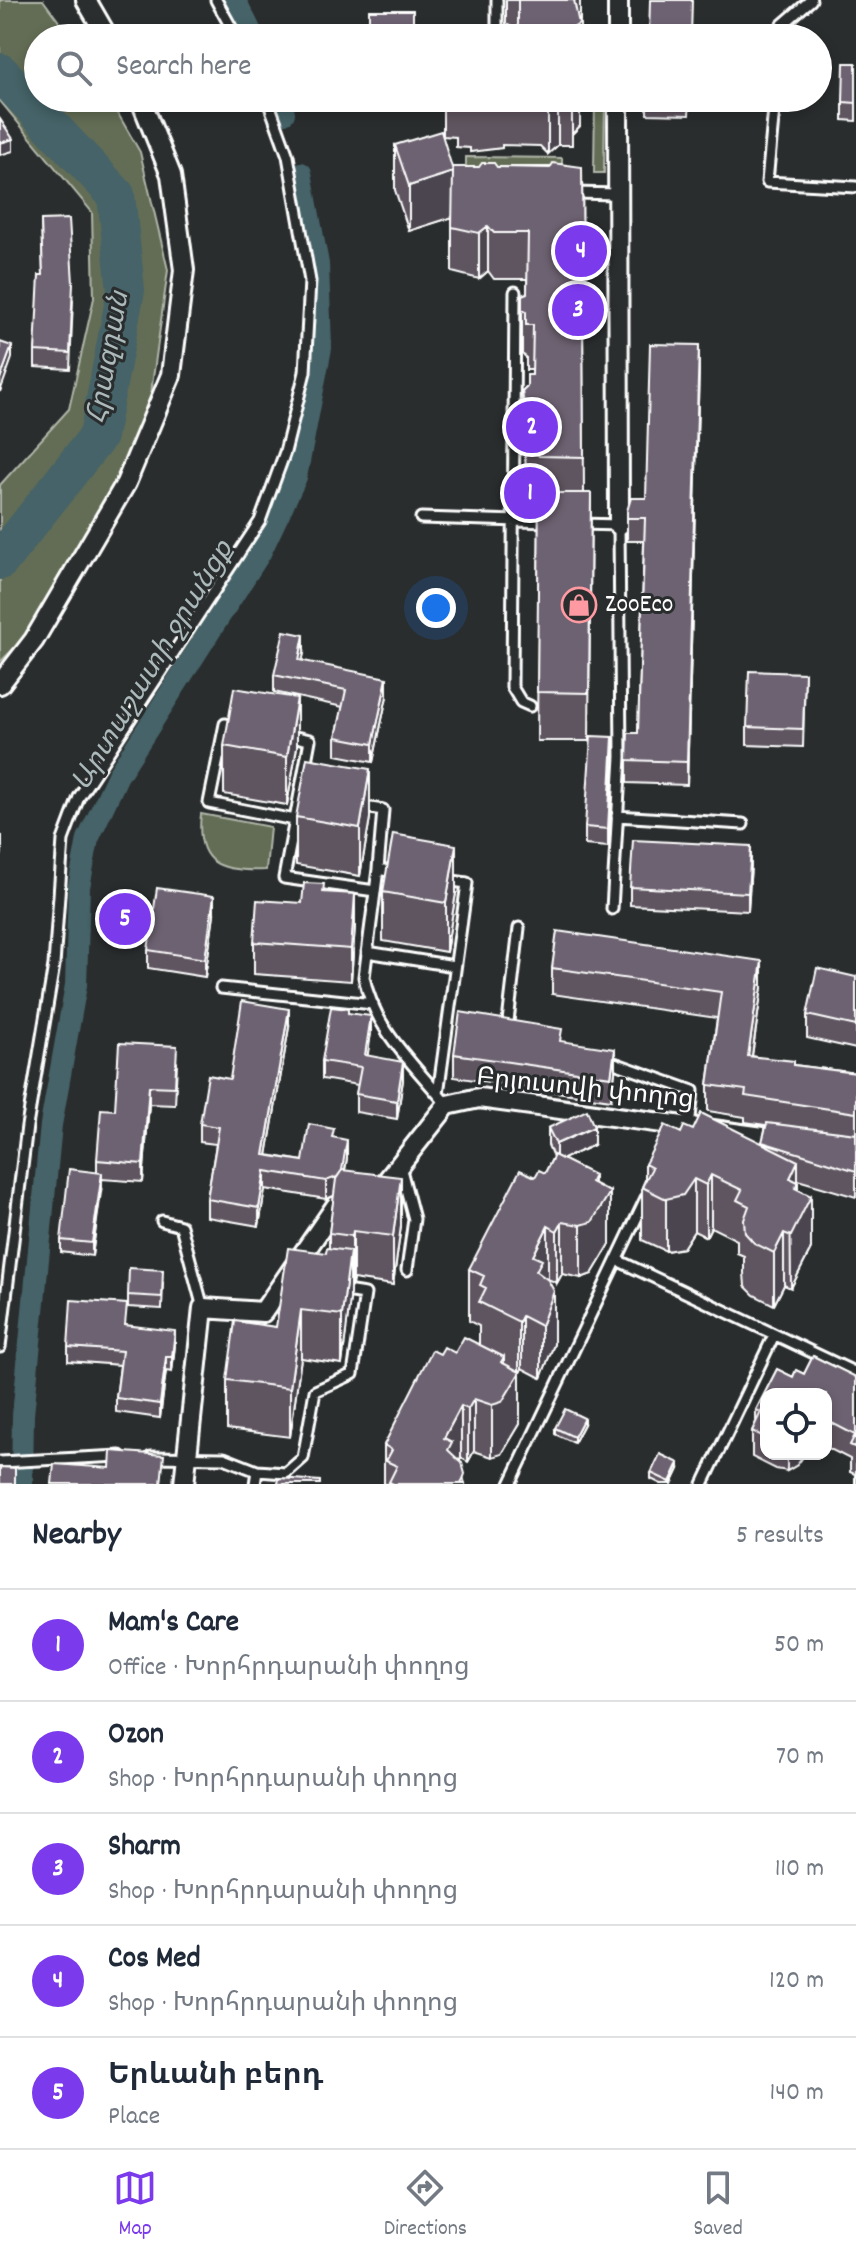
<!DOCTYPE html>
<meta charset="utf-8">
<style>
body{margin:0;font-family:Dekko,"Noto Sans Armenian",sans-serif;background:#f2f2f3;color:#1f2937}
.controls{position:absolute;right:24px;bottom:24px;display:grid;overflow:hidden;border-radius:16px;box-shadow:0 4px 12px #0003}
.controls button{width:72px;height:72px;display:grid;place-items:center;padding:0;border:0;border-bottom:2px solid #e0e1e3;background:#fff;color:#1f2937;font:40px sans-serif}
.you{position:absolute;left:436px;top:608px;width:28px;height:28px;margin:-20px;border:6px solid #fff;border-radius:50%;background:#1a73e8;box-shadow:0 0 0 12px #1a73e833}
.badge{display:grid;place-items:center;width:52px;height:52px;border-radius:50%;background:#7c3aed;color:#fff;font-size:26px;font-weight:700}
.pin{position:absolute;translate:-50% -50%;border:4px solid #fff;box-shadow:0 2px 8px #0006}
.list{margin:0;padding:0;list-style:none}
h2{display:flex;justify-content:space-between;align-items:center;height:104px;margin:0;padding:0 32px;font-size:34px}
h2 small{font-size:26px;font-weight:400;color:#747a83}
.list li{display:grid;grid-template-columns:52px 1fr auto;gap:24px;align-items:center;box-sizing:border-box;height:112px;padding:0 32px;border-top:2px solid #e0e1e3}
.list b{display:block;font-size:30px;white-space:nowrap}
.list p{margin:0;font-size:26px;white-space:nowrap;color:#747a83}
.list em{font-size:26px;font-style:normal;color:#747a83}
.icon{flex:none;width:44px;height:44px;fill:none;stroke:currentColor;stroke-width:2;stroke-linecap:round;stroke-linejoin:round}
.map{position:relative;flex:none;width:856px;height:1484px;overflow:hidden}
.search{position:absolute;background:#fff;box-shadow:0 4px 12px #0003;left:24px;right:24px;top:24px;height:88px;display:flex;align-items:center;gap:20px;box-sizing:border-box;padding:0 28px;border-radius:44px;color:#747a83;font-size:30px}
.sheet{height:664px;background:#fff}
nav{display:flex;justify-content:space-around;align-items:center;box-sizing:border-box;height:112px;border-top:2px solid #e0e1e3;background:#fff;font-size:22px;color:#747a83}
nav a{display:grid;justify-items:center;gap:4px}
nav .on{color:#7c3aed}
.map>svg:first-child{display:block}
.green{fill:#636d54;stroke:#b1b6aa;stroke-width:2}
.lines{fill:none;stroke-linecap:round;stroke-linejoin:round}
.canal{stroke:#456368;stroke-width:22}
.river{stroke:#456368;stroke-width:38}
.lane-casing{stroke:#fff;stroke-width:15}
.street-casing{stroke:#fff;stroke-width:24}
.lane{stroke:#2a2d2e;stroke-width:9}
.street{stroke:#2a2d2e;stroke-width:18}
.wall{fill:#5e5461;stroke:#fff;stroke-width:2}
.shaded-wall{fill:#4c454f;stroke:#fff;stroke-width:2}
.building{fill:#6d6271;stroke:#fff;stroke-width:2}
.labels{text-anchor:middle;dominant-baseline:central;stroke-width:6;stroke-linejoin:round;paint-order:stroke}
.poi-label{font-size:26px;fill:#fff;stroke:#2a2d2e;text-anchor:start}
.street-label{font-size:26px;fill:#fff;stroke:#2a2d2e}
.water-label{font-size:28px;font-style:italic;fill:#abb9bb;stroke:#2a2d2e}
</style>
<div class="map">
<svg width="856" height="1484" viewBox="0 0 856 1484">
<rect width="100%" height="100%" fill="#2a2d2e"/>
<filter id="ink" filterUnits="userSpaceOnUse"><feTurbulence type="fractalNoise" baseFrequency=".0125" numOctaves="2"/><feDisplacementMap in="SourceGraphic" scale="16" xChannelSelector="R" yChannelSelector="G"/><feConvolveMatrix kernelMatrix="1 2 1 2 8 2 1 2 1" color-interpolation-filters="sRGB"/></filter>
<g filter="url(#ink)">
<path class="green" d="M0 0H43L71 38H38V98H109L140 152 168 270 150 400 121 478 30 633 0 662V485L69 409 94 298 92 212 0 101Z
M595 98H605L604 173H594Z
M466 157 562 158V190L466 189Z
M201 814 270 827 266 870C221 872 195 865 201 814Z"/>
<g class="lines">
<path class="canal" d="M235 0 254 38
M280 98 284 113
M22 1484 23 1415 51 1125 76 985 79 887 88 839 118 775 260 553 296 477 321 348 318 264 301 173"/>
<path class="river" d="M0 72 116 195 126 290 98 436 0 561"/>
<g class="lane-casing">
<path id="lane" d="M216 0 237 38
M497 0V38
M780 38 781 26 811 0
M775 98 767 182 856 187
M574 193 618 194
M515 292 512 687 521 702 530 706
M421 518 550 522
M581 524 619 525 621 757 612 909
M236 726 225 724 209 803 294 820
M286 735 310 740 284 878 375 891
M358 806 383 810 378 869
M617 816 743 824
M399 873 378 869 364 977C374 1030 415 1065 447 1105
M367 952 454 966
M221 988 373 1004
M507 1030 519 928
M606 1060 693 1091 689 1127
M438 1094 467 883 445 880
M400 1166 414 1219 407 1270
M162 1221 181 1226 203 1308
M617 1260 856 1373
M0 1347 27 1126 54 965 63 840 79 797 260 521 285 452 305 372 310 281 288 156 267 98
M151 1457 224 1458 257 1471 286 1473 303 1458 315 1391 353 1374 365 1294 339 1290
M0 1462 120 1456
M255 1484 257 1471
M510 1484 646 1198
M703 1484 774 1335"/>
</g>
<g class="street-casing">
<path id="street" d="M86 0 108 38
M618 0V38
M618 98 619 525
M0 684 34 640 126 483 171 375 184 270 171 175 140 98
M375 1196 447 1105 479 1098 786 1140
M184 1484 203 1308 263 1312 336 1206 352 1204"/>
</g>
<use href="#lane" class="lane"/>
<use href="#street" class="street"/>
</g>
<path class="wall" d="M506 0H580V32L579 33V38L512 36V27L506 24Z
M856 63V121L843 120V102Z
M443 98H580V126L572 134V145H558L548 154 540 146 502 145V148L470 152V148L456 147V137L443 136Z
M647 98H690L689 115 647 114Z
M395 145 453 171 497 167H582L584 493H591L589 741H537L539 501 534 495 528 494V466H526L522 436V391L527 386 532 375V370H526V357L522 354V295L527 293V279H494L488 271 479 279 452 272V217L409 231 395 190Z
M41 220 73 300 70 369 35 367V351L43 275Z
M699 368 687 785 627 783V760L638 733 644 541H627V511L646 498Z
M304 653 302 661 387 696 373 762 336 755V737L343 707 274 692V675Z
M805 673 803 747 747 745V727Z
M224 746 297 747 287 805 224 794Z
M613 755 608 847 585 845V827Z
M296 817 370 818 360 876 296 865Z
M751 864 748 911 630 905V887Z
M324 892 355 926 351 981 254 974V942L302 903Z
M383 892 456 893 446 952 383 941Z
M214 914 205 977 148 968V950Z
M552 968 762 987 752 1056 794 1065 856 1073V1197L798 1180V1190L811 1249 791 1288 784 1285 774 1305 754 1295 745 1286 744 1273V1256L737 1253V1240L711 1227 706 1237 694 1231 683 1248 666 1251 642 1240V1187L645 1180V1164L681 1133 693 1130 762 1144 766 1125 745 1122V1117L708 1111V1085L717 1018 552 994Z
M856 977V1049L807 1038V1015Z
M348 1013 371 1033 367 1056 403 1080 397 1119 356 1112V1094L358 1085 322 1079V1061Z
M289 1027 267 1155 303 1161 334 1138 347 1158 345 1170 401 1226 393 1285 353 1279 352 1285 350 1284V1299L342 1364 301 1358 290 1437 227 1429V1380L276 1327 326 1253 329 1248V1233L334 1196 326 1199 265 1189 259 1226 207 1217V1199L216 1144 200 1142V1124Z
M454 1054 615 1072 611 1100 454 1077Z
M177 1063 175 1105 149 1104 143 1182 102 1179 92 1256 61 1252V1240L97 1172V1160L115 1110Z
M548 1128 594 1145 562 1159 594 1184 610 1244 592 1274 581 1278 562 1274 557 1283 548 1279 554 1344 541 1378 522 1368 520 1372V1424L502 1454 492 1457 474 1451 468 1462 461 1458 459 1461 465 1484H384V1445L440 1354 455 1353 479 1344V1326L469 1321V1269L535 1177 545 1173 553 1157 548 1145Z
M163 1283 162 1309 128 1307V1295Z
M126 1325 175 1345 172 1372 166 1371 160 1418 116 1412V1398L120 1365 68 1361V1347Z
M813 1356 856 1377V1484H855V1474L850 1472V1459L826 1447V1394H766V1454H805L797 1465 787 1471 776 1469 752 1457V1431L756 1422V1410L777 1369 793 1377 796 1370 804 1374Z
M584 1424 574 1443 555 1434V1428Z
M679 1469 672 1484H661L651 1479V1473Z"/>
<path class="shaded-wall" d="M572 0H580V32L579 33V38H563Z
M572 98H580V126L572 134V145Z
M558 99V145L548 154V109Z
M13 139V151L0 155V143Z
M453 172V217L409 231V186Z
M488 226V271L479 279V233Z
M699 345V368L687 785V762Z
M12 346V358L0 392V379Z
M304 635V653L299 678V660Z
M387 678V696L373 762V744Z
M297 698V747L287 805V757Z
M613 737V755L608 847V829Z
M370 769V818L360 876V828Z
M2 835V853L0 861V843Z
M456 845V893L446 952V903Z
M751 846V864L748 911V893Z
M355 894V926L351 981V949Z
M214 896V914L205 977V959Z
M762 961V987L748 1082V1056Z
M289 1009V1027L264 1173V1155Z
M371 1016V1033L365 1073V1055Z
M615 1049V1072L611 1100V1077Z
M403 1062V1080L397 1119V1101Z
M149 1086V1104L143 1182V1164Z
M594 1127V1145L556 1162V1144Z
M347 1140V1158L341 1193 326 1199V1181Z
M798 1161V1214L811 1196V1249L791 1288 790 1178Z
M265 1171V1189L259 1226V1208Z
M102 1173V1185L92 1256V1243Z
M594 1175V1218L610 1192V1244L592 1274 581 1278V1225L591 1182Z
M711 1175V1227L706 1237V1185Z
M401 1177V1226L393 1285V1236Z
M694 1179V1231L683 1248 666 1251V1199Z
M562 1222V1274L557 1283V1231Z
M548 1226V1279L542 1291 533 1256Z
M353 1231V1279L352 1285V1236Z
M784 1233V1285L774 1305V1253Z
M350 1251V1299L342 1364V1315Z
M554 1291V1344L541 1378V1326Z
M301 1310V1358L290 1437V1388Z
M522 1316V1368L520 1373V1424L502 1454 492 1457V1405L501 1362 504 1357V1398L519 1374V1322Z
M175 1331V1345L172 1372V1357Z
M166 1357V1371L160 1418V1404Z
M474 1399V1451L468 1462V1409Z
M461 1406V1458L452 1476 444 1438Z
M584 1418V1424L574 1443V1437Z
M787 1454H805L797 1465 787 1471Z
M679 1463V1469L672 1484H670Z"/>
<path class="building" d="M518 0H574L579 24 563 34 568 38H461L518 36Z
M650 0H692L691 38H649Z
M369 10H413V38H369Z
M844 63H856V103L843 102Z
M456 98H572V100L558 99 548 109 540 100 502 99V102L470 106V102H456Z
M0 119 13 139 0 143Z
M441 131 453 171V167H479L482 163H494L497 167 550 168 553 163 582 167 584 457 539 456 534 450 528 449 529 421H526L522 391 527 386V375H532L533 325H526V312L522 309V295L527 293 528 233H494L488 226 479 233 452 227 453 172 409 186 395 145Z
M69 219 73 283 70 353 35 351 39 275H43L41 220Z
M0 342 12 346 0 379Z
M650 344 699 345 687 762 627 760 628 733H638L645 518H627V511L631 498H646Z
M539 493H591L589 693 537 692Z
M284 631 304 635 299 660 387 678 373 744 336 737 346 690 274 675Z
M749 671 805 673 803 729 747 727Z
M234 688 297 698 287 757 224 746Z
M591 736 613 737 608 829 585 827Z
M307 758 370 769 360 828 296 817Z
M393 834 456 845 446 903 383 892Z
M633 840 751 846 748 893 630 887Z
M304 883 324 884 323 892 355 894 351 949 254 942 257 900 302 903Z
M157 888 214 896 205 959 148 950Z
M557 931 762 961 748 1056 794 1061V1065L856 1073V1113L745 1096 746 1090 708 1085 721 992 552 968Z
M817 968 856 977V1026L807 1015Z
M242 1001 289 1009 264 1155 303 1161 309 1124 334 1129 332 1137 347 1140 342 1170 337 1177 326 1181 265 1171 259 1208 207 1199 219 1127 200 1124 208 1075 230 1079Z
M331 1007 348 1009V1013L371 1016 365 1055 403 1062 397 1101 356 1094 361 1067 322 1061Z
M460 1012 562 1029 560 1041 615 1049 611 1077 454 1054Z
M119 1043 177 1046 175 1087 149 1086 143 1164 97 1160 101 1109 115 1110Z
M587 1110 594 1127 556 1144 548 1128Z
M701 1113 798 1161 790 1178 798 1182 795 1188 811 1196 791 1236 784 1233 774 1253 754 1243 745 1233 744 1220 749 1206 737 1200 742 1190 711 1175 706 1185 694 1179 683 1195 666 1199 642 1187 652 1168 645 1164 665 1125 681 1133 684 1126 693 1130Z
M767 1123 856 1134V1171L762 1142Z
M554 1155 594 1175 591 1182 610 1192 592 1222 581 1225 562 1222 557 1231 548 1226 533 1256 542 1260 536 1271 548 1280 554 1291 541 1326 522 1316 519 1322 479 1302 486 1288 480 1285 484 1276 469 1269 520 1170 535 1177 539 1170 545 1173Z
M69 1169 102 1173 92 1243 61 1240Z
M342 1170 401 1177 393 1236 353 1231 352 1236 329 1233 336 1179Z
M288 1248 326 1253 327 1248 350 1251 342 1315 301 1310 290 1388 227 1380 235 1321 276 1327Z
M129 1268 163 1270 162 1297 128 1295Z
M71 1300 127 1304 125 1325 175 1331 172 1357H166L160 1404 116 1398 122 1351 68 1347Z
M464 1337 504 1357 501 1362 520 1372 502 1402 492 1405 474 1399 468 1409 461 1406 444 1438 452 1442 448 1450 462 1463 465 1474 461 1484H393L389 1482 397 1466 386 1461 392 1450 384 1445 432 1350 440 1354 444 1347 455 1353Z
M813 1356 856 1377V1448L850 1445 855 1435 826 1420V1394H766V1438L752 1431 761 1412 756 1410 777 1369 793 1377 796 1370 804 1374Z
M565 1409 584 1418 574 1437 555 1428Z
M111 1451 164 1455 161 1484H52L54 1464 110 1468Z
M660 1454 679 1463 670 1482 651 1473Z
M0 1467 15 1468V1484H0Z
M279 1478 320 1481V1484H278Z"/>
</g>
<defs>
<g id="shop-ring" transform="scale(1.8)"><circle r="9.5" fill="#2a2d2e" stroke="#ff9aa2" stroke-width="1.5"/><path d="M-5-2.5h2.3a2.7 3.5 0 0 1 5.4 0H5L5.5 6h-11ZM-1.5-2.5h3a1.5 2.3 0 0 0-3 0Z" fill="#ff9aa2"/></g>
</defs>
<g fill-rule="evenodd">
<use href="#shop-ring" x="579" y="605"/>
</g>
<g class="labels">
<g class="poi-label">
<text x="605" y="605">ZooEco</text>
</g>
<g class="street-label">
<text transform="translate(585 1090) rotate(6)">Բրյուսովի փողոց</text>
</g>
<g class="water-label">
<text transform="translate(111 358) rotate(-80)">Հրազդան</text>
<text transform="translate(155 667) rotate(-59)">Արտաշատի ջրանցք</text>
</g>
</g>
</svg>
<div class="controls">
<button><svg class="icon" aria-label="locate" viewBox="0 0 24 24"><circle cx="12" cy="12" r="6"/><path d="M12 2v4M12 18v4M2 12h4M18 12h4"/></svg></button>
</div>
<div class="you"></div>
<div class="pin badge" style="left:530px;top:493px">1</div>
<div class="pin badge" style="left:532px;top:427px">2</div>
<div class="pin badge" style="left:578px;top:310px">3</div>
<div class="pin badge" style="left:581px;top:251px">4</div>
<div class="pin badge" style="left:125px;top:919px">5</div>
<div class="search"><svg class="icon" aria-label="search" viewBox="0 0 24 24"><circle cx="10" cy="10" r="6"/><path d="M15 15l6 6"/></svg>Search here</div>
</div>
<section class="sheet">
<h2>Nearby<small>5 results</small></h2>
<ul class="list">
<li><span class="badge">1</span><div><b>Mam's Care</b><p>Office · Խորհրդարանի փողոց</p></div><em>50 m</em></li>
<li><span class="badge">2</span><div><b>Ozon</b><p>Shop · Խորհրդարանի փողոց</p></div><em>70 m</em></li>
<li><span class="badge">3</span><div><b>Sharm</b><p>Shop · Խորհրդարանի փողոց</p></div><em>110 m</em></li>
<li><span class="badge">4</span><div><b>Cos Med</b><p>Shop · Խորհրդարանի փողոց</p></div><em>120 m</em></li>
<li><span class="badge">5</span><div><b>Երևանի բերդ</b><p>Place</p></div><em>140 m</em></li>
</ul>
</section>
<nav>
<a class="on"><svg class="icon" aria-label="map" viewBox="0 0 24 24"><path d="M3 6l6-2 6 2 6-2v14l-6 2-6-2-6 2zM9 4v14M15 6v14"/></svg>Map</a>
<a><svg class="icon" aria-label="directions" viewBox="0 0 24 24"><path d="M12 3l9 9-9 9-9-9zM9 14v-3h6M13 9l2 2-2 2"/></svg>Directions</a>
<a><svg class="icon" aria-label="saved" viewBox="0 0 24 24"><path d="M7 4h10v16l-5-4-5 4z"/></svg>Saved</a>
</nav>
